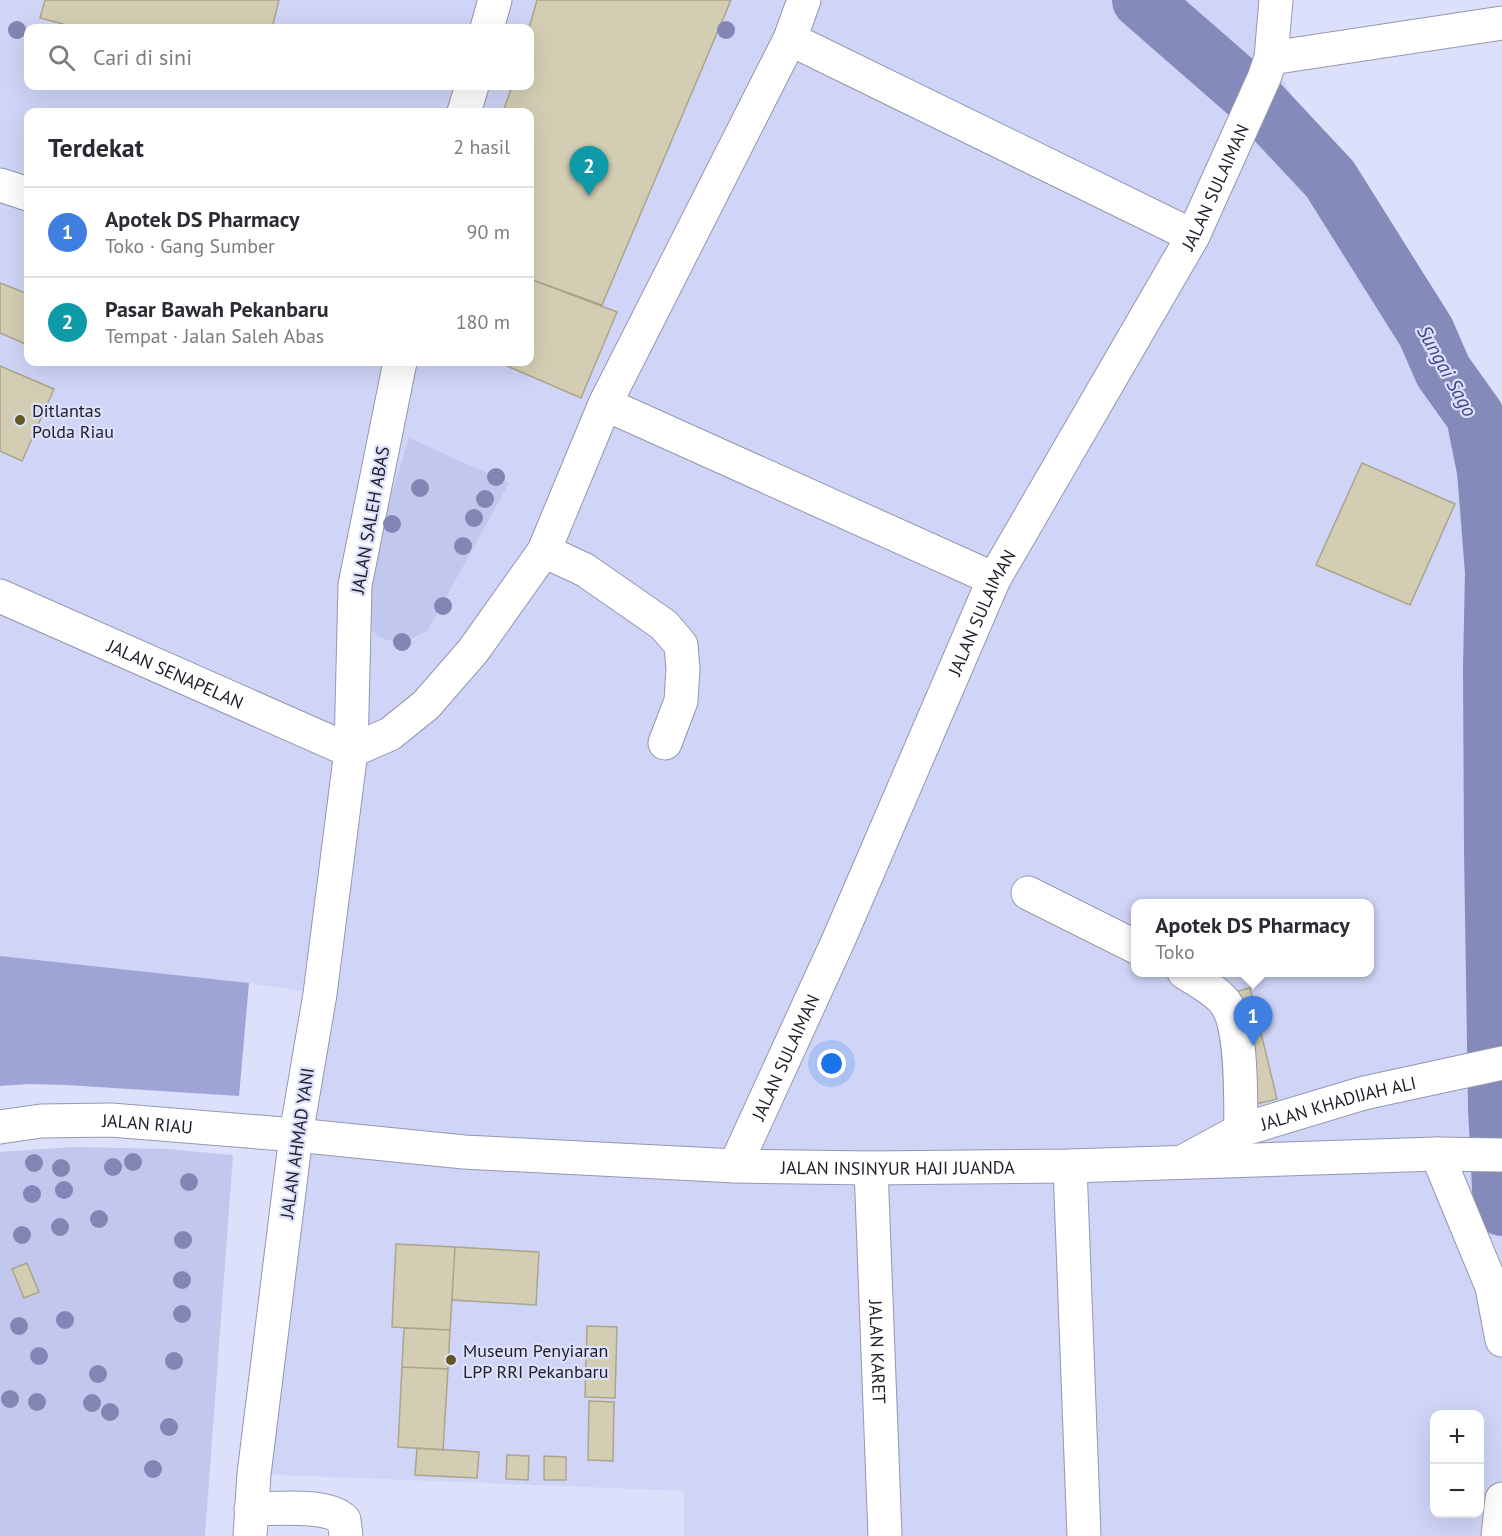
<!DOCTYPE html>
<html lang="id">
<meta charset="utf-8">
<style>
body{margin:0;font-family:"PT Sans",sans-serif;background:#f7f7f7;color:#2b2b33}
.controls{position:absolute;right:18px;bottom:18px;display:grid;overflow:hidden;border-radius:12px;box-shadow:0 6px 24px #0002}
.controls button{width:54px;height:54px;display:grid;place-items:center;padding:0;border:0;border-bottom:2px solid #e1e1e2;background:#fff;color:#2b2b33;font:30px sans-serif}
.you{position:absolute;left:832px;top:1064px;width:21px;height:21px;margin:-15px;border:4px solid #fff;border-radius:50%;background:#1a73e8;box-shadow:0 0 0 9px #1a73e833}
.badge{display:grid;place-items:center;width:39px;height:39px;border-radius:50%;background:#615724;color:#fff;font-size:20px;font-weight:700}
.pin{position:absolute;translate:-50% -50px;filter:drop-shadow(0 2px 3px #0008)}
.pin::after{content:'';position:absolute;top:32px;width:21px;height:18px;background:inherit;clip-path:polygon(0 0,100% 0,50% 100%)}
.popup{position:absolute;left:1131px;top:899px;width:243px;height:78px;box-sizing:border-box;display:grid;place-content:center;border-radius:12px;background:#fff;filter:drop-shadow(0 2px 4px #0005);font-size:20px;white-space:nowrap;color:#7c7c81}
.popup b{font-size:22px;color:#2b2b33}
.popup::after{content:'';position:absolute;left:50%;top:100%;margin-left:-12px;border:12px solid transparent;border-top-color:#fff}
.list{margin:0;padding:0;list-style:none}
h2{display:flex;justify-content:space-between;align-items:center;height:78px;margin:0;padding:0 24px;font-size:26px}
h2 small{font-size:20px;font-weight:400;color:#7c7c81}
.list li{display:grid;grid-template-columns:39px 1fr auto;gap:18px;align-items:center;box-sizing:border-box;height:90px;padding:0 24px;border-top:2px solid #e1e1e2}
.list b{display:block;font-size:22px;white-space:nowrap}
.list p{margin:0;font-size:20px;white-space:nowrap;color:#7c7c81}
.list em{font-size:20px;font-style:normal;color:#7c7c81}
.icon{flex:none;width:33px;height:33px;fill:none;stroke:currentColor;stroke-width:2;stroke-linecap:round;stroke-linejoin:round}
.map{position:relative;flex:none;width:1502px;height:1536px;overflow:hidden}
.search{position:absolute;background:#fff;box-shadow:0 6px 24px #0002;left:24px;top:24px;width:510px;height:66px;display:flex;align-items:center;gap:15px;box-sizing:border-box;padding:0 21px;border-radius:12px;color:#7c7c81;font-size:22px}
.panel{position:absolute;background:#fff;box-shadow:0 6px 24px #0002;left:24px;top:108px;width:510px;height:258px;border-radius:12px}
.map>svg:first-child{display:block}
.built{fill:#d0d5f7;fill-rule:evenodd}
.green{fill:#c2c7ed}
.forest{fill:#9ea4d5}
.water{fill:#848ab9}
.lines{fill:none;stroke-linecap:round;stroke-linejoin:round}
.river{stroke:#848ab9;stroke-width:58}
.building{fill:#d3ceb3;stroke:#aaa58b;stroke-width:1.5}
.minor-casing{stroke:#9497b0;stroke-width:35}
.major-casing{stroke:#9497b0;stroke-width:35}
.minor{stroke:#fff;stroke-width:33}
.major{stroke:#fff;stroke-width:33}
.tree{fill:#8386b4}
.poi-dot{fill:#615724;stroke:#dce0fb;stroke-width:2}
.labels{text-anchor:middle;dominant-baseline:central;stroke-width:4.5;stroke-linejoin:round;paint-order:stroke}
.street-label{font-size:18px;fill:#1d1e28;stroke:#dce0fb}
.poi-label{font-size:18px;fill:#1d1e28;stroke:#dce0fb;text-anchor:start}
.water-label{font-size:20px;font-style:italic;fill:#444785;stroke:#dce0fb}
</style>
<div class="map">
<svg width="1502" height="1536" viewBox="0 0 1502 1536">
<rect width="100%" height="100%" fill="#dce0fb"/>
<path class="built" d="M0 0H1275L1271 58 1479 428 1495 644H1502V1536H684V1491L254 1474 298 1119 282 1117 320 994 249 983 0 956ZM28 28H530V86H28ZM28 112H530V362H28ZM1136 904H1370V972H1136ZM1434 1414H1480V1514H1434Z"/>
<path class="green" d="M409 438 509 483 428 630C408 643 379 648 366 622 362 615 362 606 360 598Z
M73 1147 167 1149 233 1155 205 1536H0V1152Z"/>
<path class="forest" d="M0 956 249 983 239 1096 66 1085 29 1084 0 1086Z"/>
<path class="water" d="M1124 0H1163L1248 76 1259 103 1235 99 1133 18Z"/>
<g class="lines">
<path class="river" d="M1141 0 1259 103 1330 179 1426 332 1443 371 1475 416 1486 471 1494 572 1492 668 1493 848 1497 1108 1502 1207"/>
</g>
<path class="building" d="M45 0H279L272 28H78L40 18Z
M537 0H731L602 305 530 279V112H503L512 86H530L529 28Z
M530 279 617 312 581 398 498 362H530Z
M0 283 28 294V345L0 333Z
M0 366 54 389 22 461 0 451Z
M1362 463 1455 504 1410 605 1316 565Z
M1250 988 1277 1099 1256 1104 1230 993Z
M396 1244 455 1247 450 1330 392 1327Z
M455 1247 539 1252 536 1305 452 1300Z
M27 1263 39 1292 24 1298 12 1269Z
M587 1326 617 1327 615 1398 585 1397Z
M404 1328 450 1330 448 1369 402 1367Z
M402 1367 448 1369 443 1450 398 1447Z
M589 1401 614 1402 613 1461 588 1460Z
M417 1448 479 1452 477 1478 415 1475Z
M507 1455 529 1456 528 1480 506 1479Z
M544 1456 566 1457V1480H544Z"/>
<g class="lines">
<g class="minor-casing">
<g id="minor">
<path d="M487 28 495 0"/>
<path d="M790 39 1193 236"/>
<path d="M1271 58 1502 23"/>
<path d="M464 112 472 86"/>
<path d="M0 185 28 194"/>
<path d="M400 362 355 585 351 751 390 734 426 705 473 651 544 551 605 404 790 39 804 0"/>
<path d="M605 404 994 579"/>
<path d="M544 551 585 570 664 625 681 645 683 669 681 701 665 743"/>
<path d="M1028 893 1136 947"/>
<path d="M1184 972C1197 981 1212 988 1222 999 1244 1020 1240 1100 1241 1130"/>
<path d="M1437 1154 1492 1287 1502 1340"/>
<path id="s1" d="M1184 1161 1241 1130 1364 1093 1502 1063"/>
<path id="s2" d="M735 1166 839 939 994 579 1193 236 1264 78 1271 58 1276 0"/>
<path d="M1070 1166 1084 1536"/>
<path id="s3" d="M871 1168 885 1536"/>
<path d="M251 1509C276 1509 327 1503 344 1520L346 1536"/>
<path d="M1498 1536 1502 1499"/>
</g>
</g>
<g class="major-casing">
<g id="major">
<path id="s4" d="M0 596 351 751 320 994 296 1135 254 1474 250 1536"/>
<path id="s5" d="M0 1127 41 1121 111 1120 296 1135 464 1152 735 1166 871 1168 1070 1166 1437 1154 1502 1155"/>
</g>
</g>
<use href="#minor" class="minor"/>
<use href="#major" class="major"/>
</g>
<g class="tree">
<circle cx="17" cy="30" r="9"/>
<circle cx="726" cy="30" r="9"/>
<circle cx="496" cy="477" r="9"/>
<circle cx="420" cy="488" r="9"/>
<circle cx="485" cy="499" r="9"/>
<circle cx="474" cy="518" r="9"/>
<circle cx="392" cy="524" r="9"/>
<circle cx="463" cy="546" r="9"/>
<circle cx="443" cy="606" r="9"/>
<circle cx="402" cy="642" r="9"/>
<circle cx="133" cy="1162" r="9"/>
<circle cx="34" cy="1163" r="9"/>
<circle cx="113" cy="1167" r="9"/>
<circle cx="61" cy="1168" r="9"/>
<circle cx="189" cy="1182" r="9"/>
<circle cx="64" cy="1190" r="9"/>
<circle cx="32" cy="1194" r="9"/>
<circle cx="99" cy="1219" r="9"/>
<circle cx="60" cy="1227" r="9"/>
<circle cx="22" cy="1235" r="9"/>
<circle cx="183" cy="1240" r="9"/>
<circle cx="182" cy="1280" r="9"/>
<circle cx="182" cy="1314" r="9"/>
<circle cx="65" cy="1320" r="9"/>
<circle cx="19" cy="1326" r="9"/>
<circle cx="39" cy="1356" r="9"/>
<circle cx="174" cy="1361" r="9"/>
<circle cx="98" cy="1374" r="9"/>
<circle cx="10" cy="1399" r="9"/>
<circle cx="37" cy="1402" r="9"/>
<circle cx="92" cy="1403" r="9"/>
<circle cx="110" cy="1412" r="9"/>
<circle cx="169" cy="1427" r="9"/>
<circle cx="153" cy="1469" r="9"/>
</g>
<g class="poi-dot">
<circle cx="20" cy="420" r="6"/>
<circle cx="451" cy="1360" r="6"/>
</g>
<g class="labels">
<g class="street-label">
<text stroke="none"><textPath href="#s2" startOffset="1092">JALAN SULAIMAN</textPath></text>
<text transform="translate(370 520) rotate(-80)">JALAN SALEH ABAS</text>
<text stroke="none"><textPath href="#s2" startOffset="606">JALAN SULAIMAN</textPath></text>
<text stroke="none"><textPath href="#s4" startOffset="192">JALAN SENAPELAN</textPath></text>
<text stroke="none"><textPath href="#s2" startOffset="120">JALAN SULAIMAN</textPath></text>
<text stroke="none"><textPath href="#s1" startOffset="166">JALAN KHADIJAH ALI</textPath></text>
<text stroke="none"><textPath href="#s5" startOffset="148">JALAN RIAU</textPath></text>
<text transform="translate(297 1143) rotate(-82)">JALAN AHMAD YANI</text>
<text stroke="none"><textPath href="#s5" startOffset="900">JALAN INSINYUR HAJI JUANDA</textPath></text>
<text stroke="none"><textPath href="#s3" startOffset="184">JALAN KARET</textPath></text>
</g>
<g class="poi-label">
<text x="32" y="410">Ditlantas<tspan x="32" dy="21">Polda Riau</tspan></text>
<text x="463" y="1350">Museum Penyiaran<tspan x="463" dy="21">LPP RRI Pekanbaru</tspan></text>
</g>
<g class="water-label">
<text transform="translate(1447 371) rotate(61)">Sungai Sago</text>
</g>
</g>
</svg>
<div class="controls">
<button>+</button>
<button>−</button>
</div>
<div class="you"></div>
<div class="pin badge" style="left:1253px;top:1046px;background:#3f7fe0">1</div>
<div class="popup"><b>Apotek DS Pharmacy</b>Toko</div>
<div class="pin badge" style="left:589px;top:196px;background:#0f9aa8">2</div>
<div class="search"><svg class="icon" aria-label="search" viewBox="0 0 24 24"><circle cx="10" cy="10" r="6"/><path d="M15 15l6 6"/></svg>Cari di sini</div>
<section class="panel">
<h2>Terdekat<small>2 hasil</small></h2>
<ul class="list">
<li><span class="badge" style="background:#3f7fe0">1</span><div><b>Apotek DS Pharmacy</b><p>Toko · Gang Sumber</p></div><em>90 m</em></li>
<li><span class="badge" style="background:#0f9aa8">2</span><div><b>Pasar Bawah Pekanbaru</b><p>Tempat · Jalan Saleh Abas</p></div><em>180 m</em></li>
</ul>
</section>
</div>
